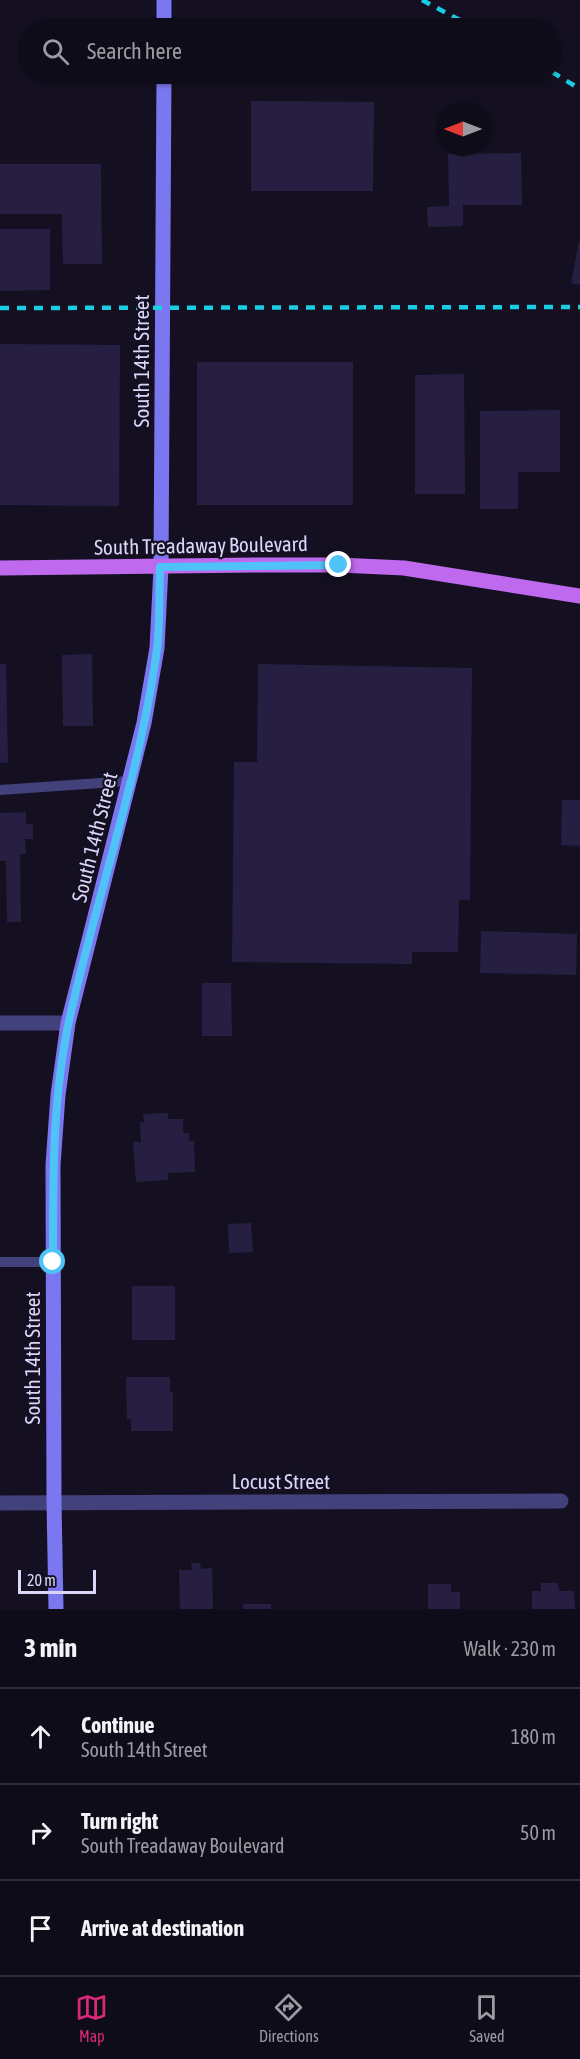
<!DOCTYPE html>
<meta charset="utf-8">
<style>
body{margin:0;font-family:"Asap Condensed",sans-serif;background:#181523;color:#f1f3f6}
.compass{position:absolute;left:436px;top:102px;width:54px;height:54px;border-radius:50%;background:#0f0c1a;box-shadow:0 2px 4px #0004;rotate:270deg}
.scale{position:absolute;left:18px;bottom:15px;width:78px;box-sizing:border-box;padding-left:6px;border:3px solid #dad6fa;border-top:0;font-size:16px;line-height:21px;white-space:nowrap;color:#dad6fa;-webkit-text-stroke:4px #141022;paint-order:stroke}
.stop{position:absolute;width:18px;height:18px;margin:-14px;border:4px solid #4fc3f7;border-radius:50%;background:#fff}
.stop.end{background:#4fc3f7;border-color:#fff;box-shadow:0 2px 6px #0008}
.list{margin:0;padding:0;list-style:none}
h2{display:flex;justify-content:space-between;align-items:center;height:78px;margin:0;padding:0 24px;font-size:26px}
h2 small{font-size:20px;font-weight:400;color:#9b9ba2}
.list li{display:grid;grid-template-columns:39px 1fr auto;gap:18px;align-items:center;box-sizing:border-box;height:96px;padding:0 24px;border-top:2px solid #2f2c39}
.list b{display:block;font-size:22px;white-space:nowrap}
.list p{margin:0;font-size:20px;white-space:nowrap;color:#9b9ba2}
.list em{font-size:20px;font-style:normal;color:#9b9ba2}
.icon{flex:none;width:33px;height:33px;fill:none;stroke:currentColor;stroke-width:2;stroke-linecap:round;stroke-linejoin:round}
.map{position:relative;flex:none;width:580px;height:1609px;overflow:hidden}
.search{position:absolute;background:#0f0c1a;box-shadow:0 2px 4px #0004;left:18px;right:18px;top:18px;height:66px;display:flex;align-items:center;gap:15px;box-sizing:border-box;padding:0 21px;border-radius:33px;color:#9b9ba2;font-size:22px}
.sheet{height:366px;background:#0f0c1a}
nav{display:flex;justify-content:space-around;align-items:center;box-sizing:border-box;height:84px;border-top:2px solid #2f2c39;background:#0f0c1a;font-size:16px;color:#9b9ba2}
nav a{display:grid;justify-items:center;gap:3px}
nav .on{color:#db2777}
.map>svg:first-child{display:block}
.building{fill:#261f41}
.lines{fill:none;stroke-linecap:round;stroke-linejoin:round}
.lane{stroke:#43417c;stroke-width:10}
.street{stroke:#43417c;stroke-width:15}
.secondary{stroke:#7b77f0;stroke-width:15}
.primary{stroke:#be69ee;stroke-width:15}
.rail{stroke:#19cde3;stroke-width:4.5;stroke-dasharray:9 8;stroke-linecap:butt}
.route{stroke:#4fc3f7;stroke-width:8}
.labels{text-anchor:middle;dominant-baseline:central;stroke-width:4.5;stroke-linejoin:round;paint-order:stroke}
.street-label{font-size:21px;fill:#dad6fa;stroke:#141022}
</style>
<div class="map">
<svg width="580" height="1609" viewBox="0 0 580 1609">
<rect width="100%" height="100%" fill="#141022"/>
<path class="building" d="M251 101 374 102 373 191H251Z
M521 153 522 205H463V226L428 227 427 207 449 206 448 154Z
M0 164H101L102 264H63L62 214H0Z
M0 229H50V290L0 291Z
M579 241H580V285L571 283Z
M0 344 120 345 119 506 0 505Z
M197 362H353V505H197Z
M464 374 465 494H415V375Z
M560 410V472H518V509H480V411Z
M92 654 93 726H63L62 655Z
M0 664H6L8 762 0 763Z
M258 664 472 668 470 900H459L458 952H412V964L232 962 234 762H257Z
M562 800H580V846L561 845Z
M26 812V824H33V839H25L26 854H20L21 922H7L6 861H0V813Z
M481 931 577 934 576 975 480 973Z
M202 983H231L232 1036H202Z
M168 1113V1119H183V1133H189V1141H194L195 1172 168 1173V1180L136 1182 133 1142H141L140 1122H144L143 1114Z
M251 1223 253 1252 229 1253 228 1224Z
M132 1286H175V1340H132Z
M126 1377H170V1392H173V1431H131V1419H127Z
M191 1563H200L201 1569 212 1568 213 1609H180L179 1570H192Z
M541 1583H558L559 1591H574L575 1609H532V1591H541Z
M428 1584H451V1592H460V1609H428Z
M243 1604H271V1609H243Z"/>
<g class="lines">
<path class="lane" d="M0 790 129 781
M0 1262H53"/>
<path class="street" d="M0 1023H68
M0 1503 561 1501"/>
<path class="secondary" d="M164 28V0
M56 1609 54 1502 53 1165 58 1095 68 1023 144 723 157 648 161 567 164 74"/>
<path class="primary" d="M0 568 260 565H339L404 568 580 596"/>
<path class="rail" d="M422 0 475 28
M552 72 580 89
M0 308 580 307"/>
</g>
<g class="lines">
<path class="route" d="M53 1262C53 1181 52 1100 69 1021 96 898 140 775 157 649 160 623 159 594 160 567L339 565"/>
</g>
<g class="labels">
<g class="street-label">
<text transform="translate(141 361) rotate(-90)">South 14th Street</text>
<text transform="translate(201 545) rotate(-1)">South Treadaway Boulevard</text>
<text transform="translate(94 837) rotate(-76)">South 14th Street</text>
<text transform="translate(32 1358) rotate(-90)">South 14th Street</text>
<text x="281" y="1481">Locust Street</text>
</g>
</g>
</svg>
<svg class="compass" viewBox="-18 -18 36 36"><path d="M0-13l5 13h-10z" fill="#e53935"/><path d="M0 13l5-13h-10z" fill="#9b9ba2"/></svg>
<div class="scale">20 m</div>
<div class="stop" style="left:53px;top:1262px"></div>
<div class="stop end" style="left:339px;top:565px"></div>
<div class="search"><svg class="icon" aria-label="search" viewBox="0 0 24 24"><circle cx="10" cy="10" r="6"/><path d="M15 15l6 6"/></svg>Search here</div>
</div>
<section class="sheet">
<h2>3 min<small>Walk · 230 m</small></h2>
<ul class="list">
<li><svg class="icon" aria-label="ahead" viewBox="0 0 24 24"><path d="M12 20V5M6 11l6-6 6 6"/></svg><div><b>Continue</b><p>South 14th Street</p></div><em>180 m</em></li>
<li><svg class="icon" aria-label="right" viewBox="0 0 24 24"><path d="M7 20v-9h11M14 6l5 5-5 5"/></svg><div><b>Turn right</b><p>South Treadaway Boulevard</p></div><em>50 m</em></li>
<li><svg class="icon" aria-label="arrive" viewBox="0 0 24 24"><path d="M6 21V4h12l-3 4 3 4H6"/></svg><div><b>Arrive at destination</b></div></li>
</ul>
</section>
<nav>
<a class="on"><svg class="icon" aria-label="map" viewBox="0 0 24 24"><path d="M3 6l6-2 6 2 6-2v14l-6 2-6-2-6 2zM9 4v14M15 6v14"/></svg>Map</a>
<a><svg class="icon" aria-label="directions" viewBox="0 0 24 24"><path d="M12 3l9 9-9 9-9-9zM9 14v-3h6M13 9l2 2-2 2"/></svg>Directions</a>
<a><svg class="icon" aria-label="saved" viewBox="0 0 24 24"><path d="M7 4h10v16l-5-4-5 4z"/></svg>Saved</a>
</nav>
